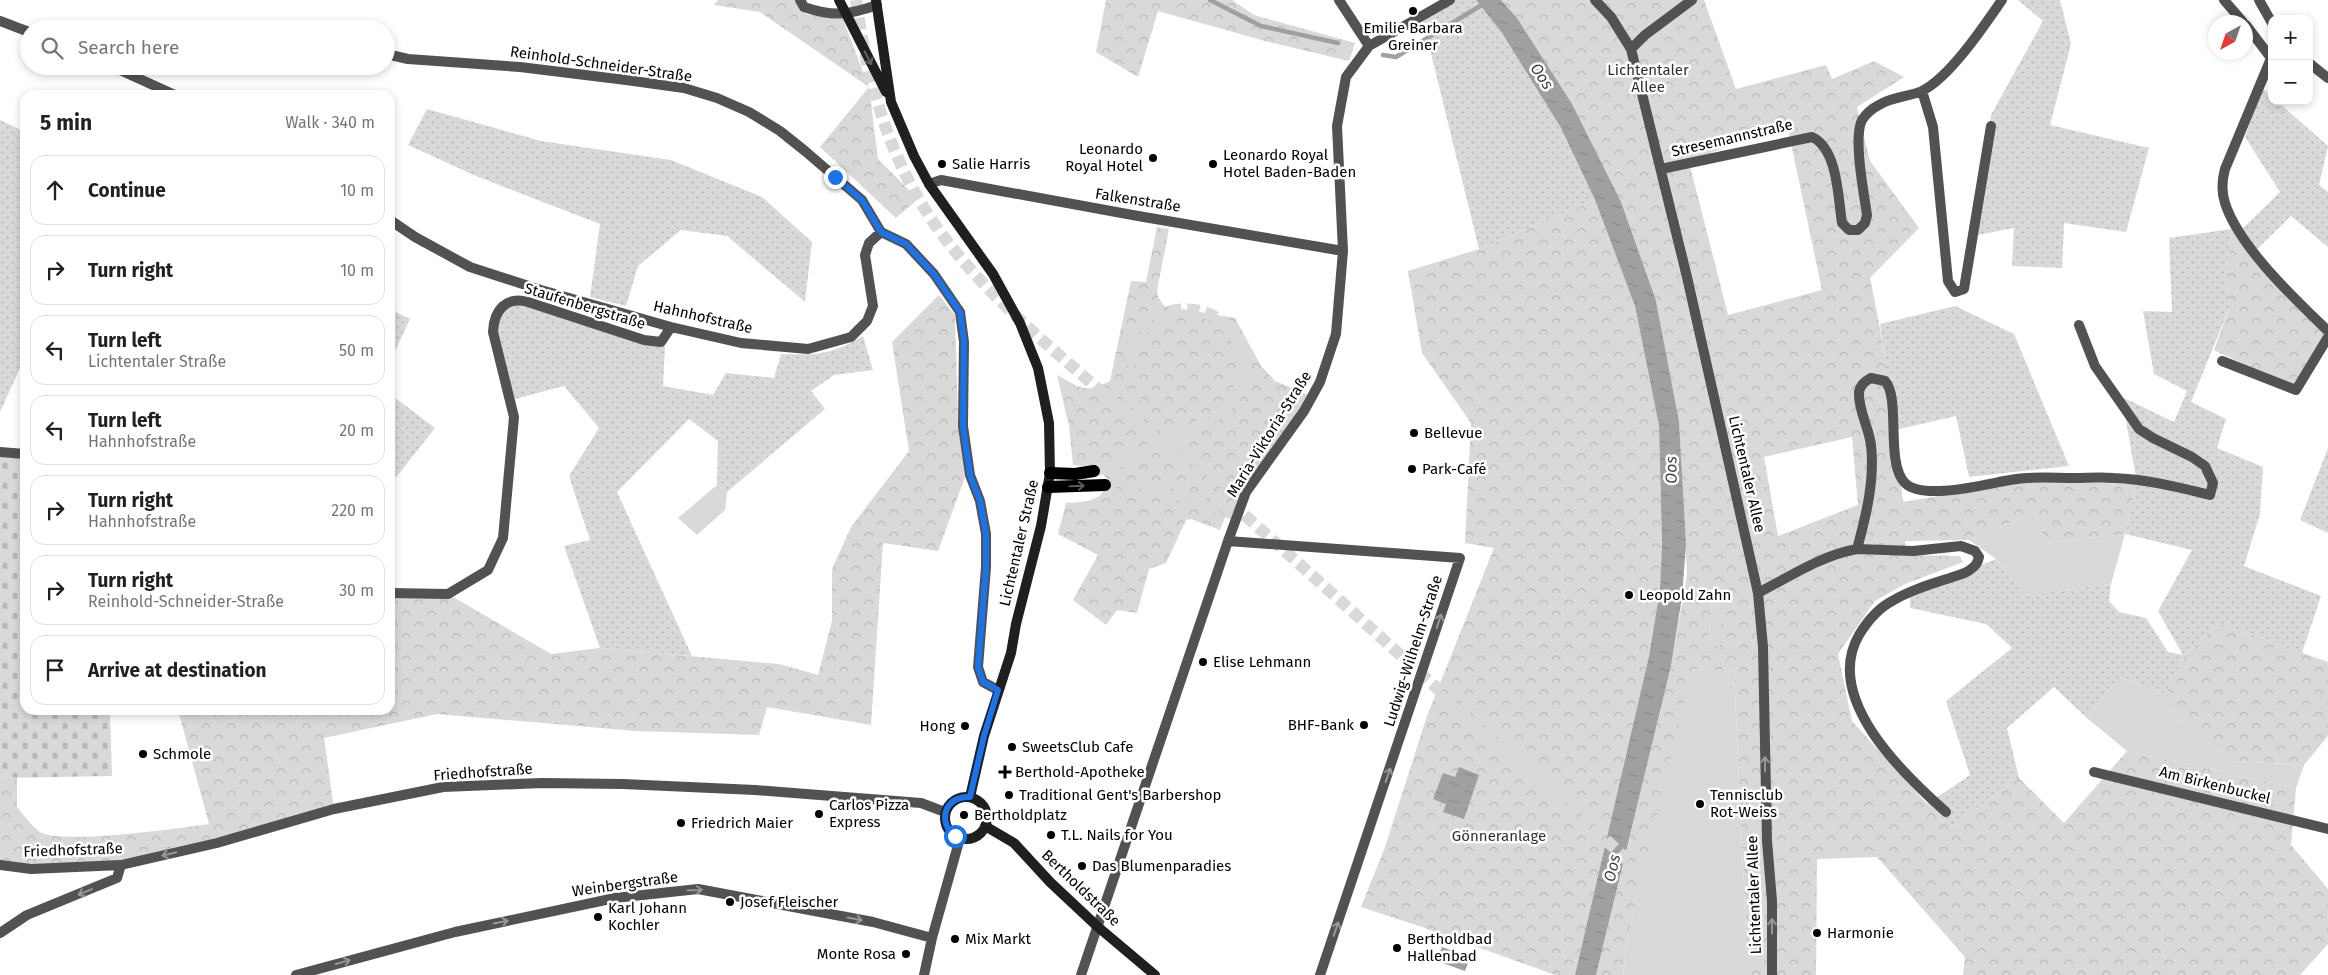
<!DOCTYPE html>
<meta charset="utf-8">
<style>
body{margin:0;font-family:"Fira Sans",sans-serif;background:#f2f2f2;color:#202124}
.controls{position:absolute;right:15px;top:15px;display:grid;overflow:hidden;border-radius:10px;box-shadow:0 2px 8px #0003}
.controls button{width:45px;height:45px;display:grid;place-items:center;padding:0;border:0;border-bottom:1px solid #e0e0e0;background:#fff;color:#202124;font:25px sans-serif}
.compass{position:absolute;left:2208px;top:15px;width:45px;height:45px;border-radius:50%;background:#fff;box-shadow:0 2px 8px #0003;rotate:220deg}
.stop{position:absolute;width:15px;height:15px;margin:-11px;border:4px solid #1a73e8;border-radius:50%;background:#fff}
.stop.end{background:#1a73e8;border-color:#fff;box-shadow:0 1px 5px #0008}
.list{margin:0;padding:0;list-style:none}
h2{display:flex;justify-content:space-between;align-items:center;height:65px;margin:0;padding:0 20px;font-size:21px}
h2 small{font-size:16px;font-weight:400;color:#757577}
.list li{display:grid;grid-template-columns:32px 1fr auto;gap:15px;align-items:center;box-sizing:border-box;height:70px;margin:0 10px 10px;padding:0 10px;border:1px solid #e0e0e0;border-radius:15px}
.list b{display:block;font-size:19px;white-space:nowrap}
.list p{margin:0;font-size:16px;white-space:nowrap;color:#757577}
.list em{font-size:16px;font-style:normal;color:#757577}
.icon{flex:none;width:28px;height:28px;fill:none;stroke:currentColor;stroke-width:2;stroke-linecap:round;stroke-linejoin:round}
.map{position:relative;flex:none;width:2328px;height:975px;overflow:hidden}
.search{position:absolute;background:#fff;box-shadow:0 2px 8px #0003;left:20px;top:20px;width:375px;height:55px;display:flex;align-items:center;gap:12px;box-sizing:border-box;padding:0 18px;border-radius:28px;color:#757577;font-size:19px}
.panel{position:absolute;background:#fff;box-shadow:0 2px 8px #0003;left:20px;top:90px;width:375px;height:625px;border-radius:15px}
.map>svg:first-child{display:block}
.grass{fill:#d9d9d9}
.forest{fill:url(#forest-crowns);fill-rule:evenodd}
.cemetery{fill:url(#cemetery-stones)}
.garden{fill:url(#garden-dots)}
.water{fill:url(#water-ripples)}
.lines{fill:none;stroke-linecap:round;stroke-linejoin:round}
.stream{stroke:#a0a0a0;stroke-width:4.5}
.primary-tunnel{stroke:#d9d9d9;stroke-width:12;stroke-dasharray:12 6;stroke-linecap:butt}
.minor{stroke:#525252;stroke-width:10}
.secondary{stroke:#1f1f1f;stroke-width:10}
.primary{stroke:#000;stroke-width:12}
.oneway{stroke:#626262}
.oneway2{stroke:#595959}
.oneway3{stroke:#979797}
.route{stroke:#1a73e8;stroke-width:6}
.poi-dot{fill:#000;stroke:#fff;stroke-width:2}
.labels{text-anchor:middle;dominant-baseline:central;stroke-width:5;stroke-linejoin:round;paint-order:stroke}
.poi-label{font-size:15px;fill:#000;stroke:#fff;text-anchor:start}
.street-label{font-size:15px;fill:#000;stroke:#fff}
.park-label{font-size:15px;fill:#303030;stroke:#fff}
.water-label{font-size:16px;font-style:italic;fill:#414141;stroke:#fff}
</style>
<div class="map">
<svg width="2328" height="975" viewBox="0 0 2328 975">
<defs>
<pattern id="forest-crowns" width="20" height="18" patternUnits="userSpaceOnUse" patternTransform="scale(1.25)"><rect width="20" height="18" fill="#d9d9d9"/><path d="M2 6a3 3 0 1 1 6 0M12 15a3 3 0 1 1 6 0" fill="none" stroke="#b8b8b8"/></pattern>
<pattern id="cemetery-stones" width="16" height="16" patternUnits="userSpaceOnUse" patternTransform="scale(1.25)"><rect width="16" height="16" fill="#d9d9d9"/><path d="M2 7V4a2 2 0 0 1 4 0v3zM10 15v-3a2 2 0 0 1 4 0v3z" fill="#b8b8b8"/></pattern>
<pattern id="garden-dots" width="8" height="8" patternUnits="userSpaceOnUse" patternTransform="scale(1.25)"><rect width="8" height="8" fill="#d9d9d9"/><path d="M2 2h.1M6 6h.1" fill="none" stroke="#b8b8b8" stroke-width="1.8" stroke-linecap="round"/></pattern>
<pattern id="water-ripples" width="26" height="14" patternUnits="userSpaceOnUse" patternTransform="scale(1.25)"><rect width="26" height="14" fill="#a0a0a0"/><path d="M2 4q2-2 4 0t4 0M15 11q2-2 4 0t4 0" fill="none" stroke="#888"/></pattern>
</defs>
<rect width="100%" height="100%" fill="#fff"/>
<path class="grass" d="M717 485 727 492 725 510 697 535 678 518Z
M2036 512 2046 543 2125 534 2111 584 2024 595 1996 559 1969 540Z
M1713 590 1725 592 1720 646 1708 645Z
M1691 669 1734 671 1748 975H1623L1628 936Z
M2119 677 2166 694 2161 704 2231 761 2304 765 2296 788 2127 751 2087 718Z"/>
<path class="forest" d="M718 0H796L806 14 843 19 869 87 878 159 918 199 896 218 820 147 869 87 760 12 714 5Z
M1106 0H1232L1254 15 1355 43 1349 61 1265 41 1158 11 1138 77 1096 52Z
M1501 0H1704L1736 89 1826 65 1832 79 1874 61 1904 77 1857 107 1870 161 1919 228 1870 278C1886 352 1895 426 1903 502L2027 481 2137 484 2125 534 2045 543 2036 512 1969 540 1905 541V555L1960 556 1963 562 1905 584 1875 601 1838 654 1852 721 1949 828 2019 778 2064 823 2127 751 2296 788 2291 845 2328 889V944L2300 975H1963L1965 957 1877 857 1817 859 1816 975H1748L1734 671 1692 669 1628 936 1623 975H1596L1671 666 1687 575 1679 421 1656 301 1517 18ZM1788 129 1822 290 1728 315 1689 162 1753 135ZM1852 437 1858 505 1778 536 1764 457ZM1713 591 1725 592 1719 646 1708 644Z
M1595 200 1635 306 1659 426 1662 544 1660 589 1649 656 1575 975H1555L1422 927 1361 907 1385 847 1427 716 1494 548 1465 543 1471 423 1422 353 1408 271 1479 249Z
M1157 227 1169 229 1157 290 1158 297 1164 306 1235 318 1261 366 1275 381 1307 394 1285 439 1246 492 1228 510 1220 530 1191 519 1186 520 1166 563 1149 569 1137 613 1117 610 1106 625 1073 600 1098 555 1058 534 1066 503C1085 502 1103 502 1108 481 1100 467 1088 467 1073 465L1069 426 1057 375C1081 388 1085 394 1110 381L1131 281 1146 282Z
M2231 229 2327 335 2295 388 2214 350 2230 306 2226 278Z
M939 295 955 315 958 419 965 477 938 551 883 543 871 725 767 707 759 735 636 731 437 714 324 738 334 809 124 867 0 865V778H17V807C23 814 32 827 40 832 62 845 181 828 209 824L178 710H390V589L448 594 551 654 600 648 779 664 818 675 832 621V569L851 527 909 451 892 342Z
M2219 623 2328 662V736L2304 765 2231 761 2161 704 2184 656Z"/>
<path class="cemetery" d="M0 452 25 454V710H110L112 776 0 778Z"/>
<path class="garden" d="M1450 0H1476L1502 33 1561 128 1595 200 1479 249 1422 17Z
M2018 0H2060L2071 44 2050 125 2149 148 2126 232 2064 223 2062 268 2012 266 2014 228 1978 235 1991 115 2043 21Z
M2262 88 2272 97V101H2277L2328 146 2319 185 2328 192V247L2291 216 2256 250 2242 229 2280 192 2245 137Z
M427 109 541 141 671 160 762 197 812 242 805 302 727 236 681 230 638 266 626 306 590 297 600 224 476 176 408 145Z
M0 120 25 132V367L20 368 0 412Z
M2231 229 2226 278 2230 306 2191 402 2226 419 2217 448 2263 467 2260 514 2244 566 2321 596 2302 653 2219 623 2184 656 2166 694 2119 677 2087 718 2054 687 2007 728 2019 778 1949 828 1927 804 1970 775 1946 701 2012 648 1986 624 1910 608V592L1996 559 2024 595 2111 584 2109 601 2119 612 2146 618 2168 652 2183 655 2158 611 2192 550 2125 534 2137 484 2122 397 2174 422 2187 391 2154 374 2143 311 2172 312 2169 238Z
M517 299 665 347 663 386 713 395 726 373 774 378 781 354C818 355 831 355 863 336L873 370 834 375 811 391 825 409 727 492 717 485 718 441 689 419 617 492 692 656 600 648 564 546 590 540 569 476 599 428 564 386 515 399 493 332V318Z
M1955 306 2014 334 2069 466 1969 477 1956 416 1895 430 1880 324Z
M390 309 410 319 390 362Z
M390 394 435 428 390 485Z
M2328 448V533L2300 520Z"/>
<path class="water" d="M1476 0H1501L1517 18 1572 104 1621 202 1656 301 1679 421 1686 545 1682 597 1671 666 1596 975H1575L1649 656 1660 589 1662 544 1659 426 1635 306 1595 200 1561 128 1502 33Z
M1459 767 1479 775 1464 819 1443 812 1446 804 1433 799 1443 773 1455 777Z
M1442 947 1470 957 1465 971 1437 961Z"/>
<g class="lines">
<path class="stream" d="M1210 0 1261 26 1338 43
M1383 55 1396 57 1485 3"/>
<path class="primary-tunnel" d="M856 0C867 81 889 159 936 226 976 283 1030 330 1082 375 1121 409 1161 443 1200 476 1295 559 1388 644 1481 728 1570 807 1660 885 1739 975
M1094 471C1130 458 1204 430 1229 404 1240 393 1244 378 1244 362 1243 352 1239 343 1234 334 1210 299 1152 301 1135 342 1123 370 1135 404 1149 429
M1105 485C1154 485 1196 495 1239 517"/>
<path class="minor" d="M800 0 804 7C833 17 849 15 877 5
M1339 0 1369 46
M1595 0 1611 17 1631 49 1687 277 1758 593 1763 647 1767 841 1772 901V975
M2224 0 2243 22
M2259 0 2272 23
M0 21 29 32
M2246 25 2271 58
M1631 49 1645 35 1692 0
M386 54 408 59 520 67 626 80 684 88 717 98 749 112 780 131 805 151 862 200 881 232
M2272 56 2225 169C2222 180 2221 191 2225 203 2239 247 2295 299 2328 331
M2309 63 2328 78
M111 66 175 95
M1922 91 1933 127 1948 281 1955 292 1964 289 1991 126
M1661 169 1812 137C1838 149 1838 198 1842 223L1849 230H1858L1865 223 1867 215C1864 193 1853 138 1862 120 1866 114 1873 108 1879 105 1892 97 1908 97 1922 91 1950 77 1984 26 2002 0
M929 184 941 180 1138 216 1343 251
M390 220 415 237 470 267 541 290 671 327 741 343 808 349 851 337 867 321 873 306 865 255 869 243 881 232 906 244 934 274 960 312 964 342 963 426 970 475 980 501 986 534V567L978 667 983 682 998 690
M2222 361 2296 390 2328 337
M0 452 25 454
M1228 541 1460 558 1320 975
M1857 549 1913 551 1961 546 1975 551 1979 557C1978 562 1976 566 1971 569 1966 574 1957 575 1950 578 1931 584 1911 590 1894 600 1878 608 1868 620 1859 635 1823 698 1902 773 1946 812
M390 593 448 594 488 570 503 538 514 417 493 332C494 310 506 296 528 302L644 340 661 342 671 327
M1758 593C1789 577 1822 555 1857 549 1866 516 1875 480 1871 445 1869 428 1858 410 1859 392 1860 385 1865 381 1871 378L1885 381C1901 398 1885 463 1905 483 1923 501 1986 484 2010 480 2031 476 2052 478 2074 478 2087 478 2100 477 2113 478 2145 479 2178 487 2210 495L2213 483 2205 466 2192 457 2153 438 2139 429 2095 366 2079 325
M2094 772 2328 829
M0 865 31 869 121 865 217 843 334 809 443 787 542 783 623 784 755 790 921 803 945 812
M0 933 27 915 117 878 121 865
M296 975 455 932 615 898 698 889 873 922 932 938
M924 975 932 938 960 838
M1081 975 1228 541 1246 492 1304 411 1320 382 1336 334 1343 251 1337 126 1346 77 1369 46 1450 0"/>
<path class="secondary" d="M839 0 886 92
M876 0 891 102 914 156 929 184 993 274 1020 323 1038 368 1049 423 1050 473 1041 526 1016 624 1011 653 984 736 970 797
M945 818a21 21 0 1 1 42 0a21 21 0 1 1-42 0Z
M985 826 1014 843 1050 882 1098 927 1155 975"/>
<path class="primary" d="M1050 473 1075 474 1094 471
M1048 487 1105 485"/>
</g>
<defs><path id="oneway-shaft" d="M-6 0H5M1.5-3L5.5 0L1.5 3" fill="none" stroke-width="1.6" stroke-linecap="round" stroke-linejoin="round" transform="scale(1.25)"/></defs>
<use class="oneway" href="#oneway-shaft" transform="translate(868 58) rotate(63)"/>
<use class="oneway2" href="#oneway-shaft" transform="translate(1077 486) rotate(-2)"/>
<g class="oneway3">
<use href="#oneway-shaft" transform="translate(1439 621) rotate(-72)"/>
<use href="#oneway-shaft" transform="translate(1765 764) rotate(-91)"/>
<use href="#oneway-shaft" transform="translate(1388 775) rotate(-71)"/>
<use href="#oneway-shaft" transform="translate(169 854) rotate(167)"/>
<use href="#oneway-shaft" transform="translate(695 890) rotate(-1)"/>
<use href="#oneway-shaft" transform="translate(85 892) rotate(157)"/>
<use href="#oneway-shaft" transform="translate(855 919) rotate(11)"/>
<use href="#oneway-shaft" transform="translate(501 922) rotate(-12)"/>
<use href="#oneway-shaft" transform="translate(1772 926) rotate(-90)"/>
<use href="#oneway-shaft" transform="translate(1336 929) rotate(-71)"/>
<use href="#oneway-shaft" transform="translate(343 962) rotate(-15)"/>
</g>
<g class="lines">
<path class="route" d="M835 177 862 200 881 232 906 244 934 274 960 312 964 342 963 426 970 475 980 501 986 534V567L978 667 983 682 998 690 984 736 970 797C946 795 936 821 955 836"/>
</g>
<g class="poi-dot">
<circle cx="1413" cy="11" r="5"/>
<circle cx="1153" cy="158" r="5"/>
<circle cx="942" cy="164" r="5"/>
<circle cx="1213" cy="164" r="5"/>
<circle cx="1414" cy="433" r="5"/>
<circle cx="1412" cy="469" r="5"/>
<circle cx="1629" cy="595" r="5"/>
<circle cx="1203" cy="662" r="5"/>
<circle cx="1364" cy="725" r="5"/>
<circle cx="965" cy="726" r="5"/>
<circle cx="1012" cy="747" r="5"/>
<circle cx="143" cy="754" r="5"/>
<path d="M1002.5 764.5h5v5h5v5h-5v5h-5v-5h-5v-5h5z"/>
<circle cx="1009" cy="795" r="5"/>
<circle cx="1700" cy="804" r="5"/>
<circle cx="819" cy="814" r="5"/>
<circle cx="964" cy="815" r="5"/>
<circle cx="681" cy="823" r="5"/>
<circle cx="1051" cy="835" r="5"/>
<circle cx="1082" cy="866" r="5"/>
<circle cx="730" cy="902" r="5"/>
<circle cx="598" cy="917" r="5"/>
<circle cx="1817" cy="933" r="5"/>
<circle cx="955" cy="939" r="5"/>
<circle cx="1397" cy="948" r="5"/>
<circle cx="906" cy="954" r="5"/>
</g>
<g class="labels">
<g class="poi-label">
<text x="1413" y="28" text-anchor="middle">Emilie Barbara<tspan x="1413" dy="17">Greiner</tspan></text>
<text x="1143" y="149" text-anchor="end">Leonardo<tspan x="1143" dy="17">Royal Hotel</tspan></text>
<text x="1223" y="155">Leonardo Royal<tspan x="1223" dy="17">Hotel Baden-Baden</tspan></text>
<text x="952" y="164">Salie Harris</text>
<text x="1424" y="433">Bellevue</text>
<text x="1422" y="469">Park-Café</text>
<text x="1639" y="595">Leopold Zahn</text>
<text x="1213" y="662">Elise Lehmann</text>
<text x="1354" y="725" text-anchor="end">BHF-Bank</text>
<text x="955" y="726" text-anchor="end">Hong</text>
<text x="1022" y="747">SweetsClub Cafe</text>
<text x="153" y="754">Schmole</text>
<text x="1015" y="772">Berthold-Apotheke</text>
<text x="1019" y="795">Traditional Gent's Barbershop</text>
<text x="1710" y="795">Tennisclub<tspan x="1710" dy="17">Rot-Weiss</tspan></text>
<text x="829" y="805">Carlos Pizza<tspan x="829" dy="17">Express</tspan></text>
<text x="974" y="815">Bertholdplatz</text>
<text x="691" y="823">Friedrich Maier</text>
<text x="1061" y="835">T.L. Nails for You</text>
<text x="1092" y="866">Das Blumenparadies</text>
<text x="740" y="902">Josef Fleischer</text>
<text x="608" y="908">Karl Johann<tspan x="608" dy="17">Kochler</tspan></text>
<text x="1827" y="933">Harmonie</text>
<text x="965" y="939">Mix Markt</text>
<text x="1407" y="939">Bertholdbad<tspan x="1407" dy="17">Hallenbad</tspan></text>
<text x="896" y="954" text-anchor="end">Monte Rosa</text>
</g>
<g class="street-label">
<text transform="translate(601 64) rotate(8)">Reinhold-Schneider-Straße</text>
<text transform="translate(1732 138) rotate(-13)">Stresemannstraße</text>
<text transform="translate(1138 200) rotate(9)">Falkenstraße</text>
<text transform="translate(585 306) rotate(17)">Staufenbergstraße</text>
<text transform="translate(703 317) rotate(13)">Hahnhofstraße</text>
<text transform="translate(1269 434) rotate(-58)">Maria-Viktoria-Straße</text>
<text transform="translate(1747 474) rotate(77)">Lichtentaler Allee</text>
<text transform="translate(1019 543) rotate(-77)">Lichtentaler Straße</text>
<text transform="translate(1413 651) rotate(-72)">Ludwig-Wilhelm-Straße</text>
<text transform="translate(483 772) rotate(-4)">Friedhofstraße</text>
<text transform="translate(2215 785) rotate(14)">Am Birkenbuckel</text>
<text transform="translate(73 850) rotate(-2)">Friedhofstraße</text>
<text transform="translate(625 884) rotate(-8)">Weinbergstraße</text>
<text transform="translate(1081 888) rotate(44)">Bertholdstraße</text>
<text transform="translate(1754 895) rotate(-92)">Lichtentaler Allee</text>
</g>
<g class="park-label">
<text x="1648" y="70">Lichtentaler<tspan x="1648" dy="17">Allee</tspan></text>
<text x="1499" y="836">Gönneranlage</text>
</g>
<g class="water-label">
<text transform="translate(1542 76) rotate(56)">Oos</text>
<text transform="translate(1671 470) rotate(-91)">Oos</text>
<text transform="translate(1612 868) rotate(-77)">Oos</text>
</g>
</g>
</svg>
<div class="controls">
<button>+</button>
<button>−</button>
</div>
<svg class="compass" viewBox="-18 -18 36 36"><path d="M0-13l5 13h-10z" fill="#e53935"/><path d="M0 13l5-13h-10z" fill="#757577"/></svg>
<div class="stop" style="left:955px;top:836px"></div>
<div class="stop end" style="left:835px;top:177px"></div>
<div class="search"><svg class="icon" aria-label="search" viewBox="0 0 24 24"><circle cx="10" cy="10" r="6"/><path d="M15 15l6 6"/></svg>Search here</div>
<section class="panel">
<h2>5 min<small>Walk · 340 m</small></h2>
<ul class="list">
<li><svg class="icon" aria-label="ahead" viewBox="0 0 24 24"><path d="M12 20V5M6 11l6-6 6 6"/></svg><div><b>Continue</b></div><em>10 m</em></li>
<li><svg class="icon" aria-label="right" viewBox="0 0 24 24"><path d="M7 20v-9h11M14 6l5 5-5 5"/></svg><div><b>Turn right</b></div><em>10 m</em></li>
<li><svg class="icon" aria-label="left" viewBox="0 0 24 24"><path d="M17 20v-9H6M10 6l-5 5 5 5"/></svg><div><b>Turn left</b><p>Lichtentaler Straße</p></div><em>50 m</em></li>
<li><svg class="icon" aria-label="left" viewBox="0 0 24 24"><path d="M17 20v-9H6M10 6l-5 5 5 5"/></svg><div><b>Turn left</b><p>Hahnhofstraße</p></div><em>20 m</em></li>
<li><svg class="icon" aria-label="right" viewBox="0 0 24 24"><path d="M7 20v-9h11M14 6l5 5-5 5"/></svg><div><b>Turn right</b><p>Hahnhofstraße</p></div><em>220 m</em></li>
<li><svg class="icon" aria-label="right" viewBox="0 0 24 24"><path d="M7 20v-9h11M14 6l5 5-5 5"/></svg><div><b>Turn right</b><p>Reinhold-Schneider-Straße</p></div><em>30 m</em></li>
<li><svg class="icon" aria-label="arrive" viewBox="0 0 24 24"><path d="M6 21V4h12l-3 4 3 4H6"/></svg><div><b>Arrive at destination</b></div></li>
</ul>
</section>
</div>
